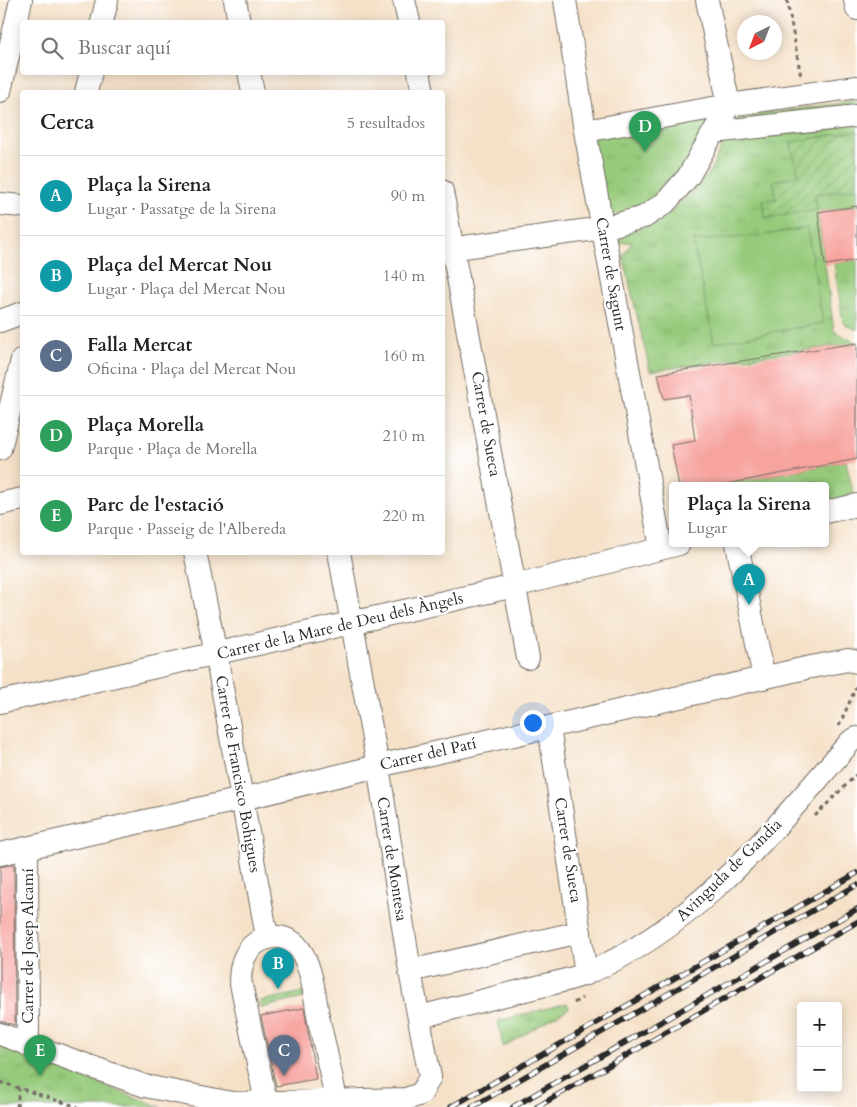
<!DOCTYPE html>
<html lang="es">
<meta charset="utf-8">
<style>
body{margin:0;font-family:Cardo,serif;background:#f2f2f2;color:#222}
.controls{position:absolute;right:15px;bottom:15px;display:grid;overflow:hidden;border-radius:5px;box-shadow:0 2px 12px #0003}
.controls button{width:45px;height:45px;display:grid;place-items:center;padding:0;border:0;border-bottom:1px solid #e0e0e0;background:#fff;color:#222;font:25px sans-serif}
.compass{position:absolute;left:737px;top:15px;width:45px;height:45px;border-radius:50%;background:#fff;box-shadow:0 2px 12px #0003;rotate:222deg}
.you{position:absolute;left:532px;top:722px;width:18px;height:18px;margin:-12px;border:4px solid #fff;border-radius:50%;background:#1a73e8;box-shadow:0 0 0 8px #1a73e833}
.badge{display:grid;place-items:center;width:32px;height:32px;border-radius:50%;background:#7c3aed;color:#fff;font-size:16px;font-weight:700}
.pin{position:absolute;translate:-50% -41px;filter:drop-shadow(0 1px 2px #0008)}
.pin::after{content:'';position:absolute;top:26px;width:18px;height:15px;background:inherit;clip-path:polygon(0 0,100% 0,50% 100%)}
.popup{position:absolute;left:669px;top:482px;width:160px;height:65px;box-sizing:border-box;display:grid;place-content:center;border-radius:5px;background:#fff;filter:drop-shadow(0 1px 4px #0005);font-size:16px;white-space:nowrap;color:#767676}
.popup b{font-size:19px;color:#222}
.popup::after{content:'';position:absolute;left:50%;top:100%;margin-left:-10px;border:10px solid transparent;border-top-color:#fff}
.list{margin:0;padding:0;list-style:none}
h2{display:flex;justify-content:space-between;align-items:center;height:65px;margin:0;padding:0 20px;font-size:21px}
h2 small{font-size:16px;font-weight:400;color:#767676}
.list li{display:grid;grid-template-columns:32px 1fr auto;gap:15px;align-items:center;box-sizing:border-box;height:80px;padding:0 20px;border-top:1px solid #e0e0e0}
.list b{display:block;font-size:19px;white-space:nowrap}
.list p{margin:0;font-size:16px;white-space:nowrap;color:#767676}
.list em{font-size:16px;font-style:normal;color:#767676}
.icon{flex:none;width:28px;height:28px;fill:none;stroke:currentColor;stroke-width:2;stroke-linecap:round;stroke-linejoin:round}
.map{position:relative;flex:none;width:857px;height:1107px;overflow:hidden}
.search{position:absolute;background:#fff;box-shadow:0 2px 12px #0003;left:20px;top:20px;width:425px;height:55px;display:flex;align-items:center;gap:12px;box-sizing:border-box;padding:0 18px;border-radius:5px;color:#767676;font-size:19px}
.panel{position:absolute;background:#fff;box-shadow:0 2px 12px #0003;left:20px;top:90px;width:425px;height:465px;border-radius:5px}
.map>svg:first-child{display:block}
.park{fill:url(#park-tufts);stroke:#617b54}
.garden{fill:url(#garden-furrows);stroke:#617b54}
.pitch{fill:#97cb7c;stroke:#617b54}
.building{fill:#f7a39e}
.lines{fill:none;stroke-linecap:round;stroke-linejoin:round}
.minor-casing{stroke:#726b62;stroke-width:24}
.path{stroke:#726b62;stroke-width:3;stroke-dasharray:4 4;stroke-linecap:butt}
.minor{stroke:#fff;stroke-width:22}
.rail-casing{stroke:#2b2b2b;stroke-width:5.5}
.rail{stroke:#fff;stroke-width:4;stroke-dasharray:11;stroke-linecap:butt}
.labels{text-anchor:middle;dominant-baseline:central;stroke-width:4.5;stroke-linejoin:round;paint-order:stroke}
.street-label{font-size:16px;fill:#2b2b2b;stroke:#fff}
</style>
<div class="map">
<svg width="857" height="1107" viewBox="0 0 857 1107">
<defs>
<pattern id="park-tufts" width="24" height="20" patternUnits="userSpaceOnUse" patternTransform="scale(1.25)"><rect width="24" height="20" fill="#97cb7c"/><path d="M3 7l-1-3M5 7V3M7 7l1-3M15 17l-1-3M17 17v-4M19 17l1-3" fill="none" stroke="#82ae6b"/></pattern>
<pattern id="garden-furrows" width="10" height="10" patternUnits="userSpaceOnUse" patternTransform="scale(1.25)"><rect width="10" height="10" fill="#97cb7c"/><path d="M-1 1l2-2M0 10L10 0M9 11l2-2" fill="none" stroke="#82ae6b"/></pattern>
</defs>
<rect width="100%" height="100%" fill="#fff"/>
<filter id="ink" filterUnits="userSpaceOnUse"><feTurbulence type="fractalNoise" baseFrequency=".02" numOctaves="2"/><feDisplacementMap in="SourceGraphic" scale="10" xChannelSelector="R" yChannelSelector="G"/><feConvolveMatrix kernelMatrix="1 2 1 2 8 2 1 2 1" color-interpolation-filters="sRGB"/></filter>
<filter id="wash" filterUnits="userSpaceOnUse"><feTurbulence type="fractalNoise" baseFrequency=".0096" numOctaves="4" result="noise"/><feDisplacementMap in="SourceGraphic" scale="20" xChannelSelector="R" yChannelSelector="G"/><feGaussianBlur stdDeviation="1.12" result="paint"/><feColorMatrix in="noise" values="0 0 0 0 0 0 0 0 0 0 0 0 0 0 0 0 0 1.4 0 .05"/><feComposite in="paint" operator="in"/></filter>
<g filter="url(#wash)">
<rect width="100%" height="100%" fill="#f5e1c8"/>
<path class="park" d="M857 101V206L818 212 834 331 857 343 650 371 623 256 632 242 620 243 619 235 661 221 708 175 734 121 768 113Z
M715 117 687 166 639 213 605 214 592 138Z
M857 260V330L843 323 834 263Z
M846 461 854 496 825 502V486H716Z
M567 1003 569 1008 503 1047 498 1021Z
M0 1046 161 1107H0Z"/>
<path class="garden" d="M857 131V188L815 194 817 210 765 218 763 200 776 199 773 181 799 175 790 142Z
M303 992 304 998 261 1008 260 1001Z"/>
<path class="pitch" d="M807 228 823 323 714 343 693 241 758 236Z"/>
<g id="blocks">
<path class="building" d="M857 206V260L825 265 818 212Z
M857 343V459L716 486H679L671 445 695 441 689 395 664 399 658 374Z
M14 864 15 1025 0 1021V867Z
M304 1008 316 1079 276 1086 261 1016Z"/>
</g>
</g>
<g filter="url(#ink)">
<use href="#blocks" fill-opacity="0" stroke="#726b62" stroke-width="1"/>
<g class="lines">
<g class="minor-casing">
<path id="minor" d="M235 0 239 22
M404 0 409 22
M565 0 585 131 661 548
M707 0 729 105
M855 0 857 9
M102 22 107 0
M249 72 253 92
M419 72 423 92
M0 91 21 0
M86 92 91 72
M585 131 729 105 857 87
M714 132 857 116
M442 191 528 658
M0 204 22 206
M442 250 603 228 644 217 665 203 688 177 729 105
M0 321 22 313
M0 449 22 360
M0 504 22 499
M825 512 857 505
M737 544 764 678
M195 552 216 654 267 937
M0 702 515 586 679 544
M549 727 586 974
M27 848 28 1045
M0 854 242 799 378 766 806 668 848 660 857 662
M410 971 580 932
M419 1017C455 1008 492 998 529 989 548 984 569 981 587 973 696 928 775 828 851 741L857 738
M0 1034 145 1086 232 1103 406 1099 421 1094 430 1077 410 971 378 766 339 552
M266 1102 240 979C241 957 250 939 274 937 281 936 291 940 296 945 312 961 315 999 319 1021 325 1047 331 1074 336 1100"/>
</g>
<path class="path" d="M787 0 801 77
M839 726 857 685
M815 816 857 774
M574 1003 582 998
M0 1082 78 1107
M17 1107 19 1089"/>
<use href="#minor" class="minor"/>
<g class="rail-casing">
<path id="rail" d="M451 1107 857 873
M472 1107 857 885
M513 1107 857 909
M537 1107 857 922"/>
</g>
<use href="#rail" class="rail"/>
</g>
</g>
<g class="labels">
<g class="street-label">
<text transform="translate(611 274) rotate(80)">Carrer de Sagunt</text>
<text transform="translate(486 424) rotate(80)">Carrer de Sueca</text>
<text transform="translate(340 626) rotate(-13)">Carrer de la Mare de Deu dels Àngels</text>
<text transform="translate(428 754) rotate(-13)">Carrer del Patí</text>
<text transform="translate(238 774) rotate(80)">Carrer de Francisco Bohigues</text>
<text transform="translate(568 850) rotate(81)">Carrer de Sueca</text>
<text transform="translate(392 859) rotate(81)">Carrer de Montesa</text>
<text transform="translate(729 870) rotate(-44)">Avinguda de Gandia</text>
<text transform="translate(28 946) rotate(-90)">Carrer de Josep Alcamí</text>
</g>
</g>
</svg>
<div class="controls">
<button>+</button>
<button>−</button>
</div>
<svg class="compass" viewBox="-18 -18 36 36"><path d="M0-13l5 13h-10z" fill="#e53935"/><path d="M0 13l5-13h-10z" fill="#767676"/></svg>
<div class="you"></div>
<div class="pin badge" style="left:749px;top:605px;background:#0f9aa8">A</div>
<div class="popup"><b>Plaça la Sirena</b>Lugar</div>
<div class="pin badge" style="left:278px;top:989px;background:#0f9aa8">B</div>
<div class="pin badge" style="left:284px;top:1076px;background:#5c6f8a">C</div>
<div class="pin badge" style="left:645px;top:152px;background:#2e9e5b">D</div>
<div class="pin badge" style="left:40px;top:1076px;background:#2e9e5b">E</div>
<div class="search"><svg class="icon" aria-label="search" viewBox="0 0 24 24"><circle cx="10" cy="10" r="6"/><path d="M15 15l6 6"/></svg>Buscar aquí</div>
<section class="panel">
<h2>Cerca<small>5 resultados</small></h2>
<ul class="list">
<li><span class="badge" style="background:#0f9aa8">A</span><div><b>Plaça la Sirena</b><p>Lugar · Passatge de la Sirena</p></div><em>90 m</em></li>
<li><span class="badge" style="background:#0f9aa8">B</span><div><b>Plaça del Mercat Nou</b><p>Lugar · Plaça del Mercat Nou</p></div><em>140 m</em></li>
<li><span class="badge" style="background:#5c6f8a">C</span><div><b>Falla Mercat</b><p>Oficina · Plaça del Mercat Nou</p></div><em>160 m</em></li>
<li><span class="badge" style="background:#2e9e5b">D</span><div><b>Plaça Morella</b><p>Parque · Plaça de Morella</p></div><em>210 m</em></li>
<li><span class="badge" style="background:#2e9e5b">E</span><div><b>Parc de l'estació</b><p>Parque · Passeig de l'Albereda</p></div><em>220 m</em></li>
</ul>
</section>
</div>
